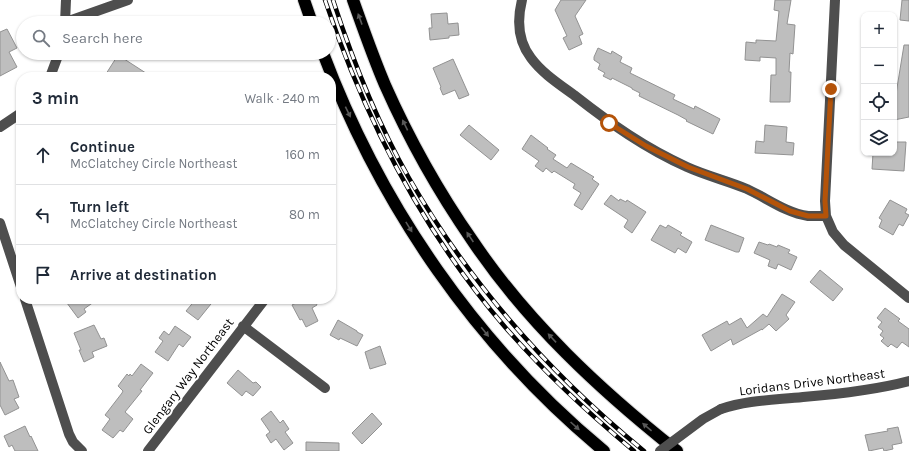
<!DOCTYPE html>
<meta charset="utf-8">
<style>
body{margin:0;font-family:Karla,sans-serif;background:#f2f2f3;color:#1f2937}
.controls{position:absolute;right:12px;top:12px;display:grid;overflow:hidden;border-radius:8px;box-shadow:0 1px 3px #0004}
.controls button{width:36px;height:36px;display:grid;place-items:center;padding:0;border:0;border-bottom:1px solid #e0e1e3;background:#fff;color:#1f2937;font:20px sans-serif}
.stop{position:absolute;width:12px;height:12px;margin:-9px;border:3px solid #b45309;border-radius:50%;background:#fff}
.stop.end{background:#b45309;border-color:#fff;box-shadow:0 1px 4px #0008}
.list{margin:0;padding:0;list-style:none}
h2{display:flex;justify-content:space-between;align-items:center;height:52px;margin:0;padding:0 16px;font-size:17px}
h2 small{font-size:13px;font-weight:400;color:#747a83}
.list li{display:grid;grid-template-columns:26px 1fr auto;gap:12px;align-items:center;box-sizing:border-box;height:60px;padding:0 16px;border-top:1px solid #e0e1e3}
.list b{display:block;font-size:15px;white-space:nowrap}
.list p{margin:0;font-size:13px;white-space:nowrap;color:#747a83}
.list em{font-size:13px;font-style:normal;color:#747a83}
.icon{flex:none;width:22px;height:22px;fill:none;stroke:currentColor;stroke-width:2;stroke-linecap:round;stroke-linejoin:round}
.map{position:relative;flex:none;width:909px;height:451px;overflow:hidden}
.search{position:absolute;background:#fff;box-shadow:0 1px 3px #0004;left:16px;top:16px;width:320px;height:44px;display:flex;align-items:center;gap:10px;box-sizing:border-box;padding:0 14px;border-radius:22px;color:#747a83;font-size:15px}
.panel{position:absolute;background:#fff;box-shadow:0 1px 3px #0004;left:16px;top:72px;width:320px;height:232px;border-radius:16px}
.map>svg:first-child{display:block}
.building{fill:#bebebe;stroke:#929292}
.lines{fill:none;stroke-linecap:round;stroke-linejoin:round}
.highway-casing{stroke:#dbdbdb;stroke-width:14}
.minor{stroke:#4e4e4e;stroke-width:10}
.highway{stroke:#000;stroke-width:12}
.rail-casing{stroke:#000;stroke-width:4.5}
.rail{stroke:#fff;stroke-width:3;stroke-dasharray:9;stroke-linecap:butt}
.minor-bridge{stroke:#4e4e4e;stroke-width:10}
.oneway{fill:#595959}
.route{stroke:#b45309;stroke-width:5}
.labels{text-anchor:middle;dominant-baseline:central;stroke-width:4;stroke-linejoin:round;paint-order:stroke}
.street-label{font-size:13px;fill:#000;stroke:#fff}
</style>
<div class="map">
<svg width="909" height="451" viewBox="0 0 909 451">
<rect width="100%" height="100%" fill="#fff"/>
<path class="building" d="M561 0H586L575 16 583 34 579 36 582 44 569 50 563 38 567 36 555 10Z
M775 0H791L787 24 795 25 793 54 790 53 789 72H791L790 102H770L771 75H776V58L760 57V61L745 60 746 42 756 43V40L776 41 779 11 774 10Z
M902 0H909V21L900 20Z
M447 13 448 24 458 23 459 35 449 36V38L430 40 429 28H432L431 14Z
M7 29 17 48 9 52 17 67 0 76V32Z
M904 45H909V117L894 120V95L896 94Z
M598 48 611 54 612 51 622 57 620 62 632 68 630 73 675 95 673 99 694 109 695 106 720 119 713 134 686 121 687 120 678 115 639 96 640 93 632 89V88L612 78 611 80 603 76 605 73 598 69 600 64 594 60V57Z
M118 55 152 77H104Z
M453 59 469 95 459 99 455 90 443 95 440 88 441 87 433 68Z
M469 125 499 150 491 160 460 135Z
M765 125 787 127 786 142 794 143 793 155 755 153 756 141 764 142Z
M531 135 548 148 547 149 556 155 553 159 567 168 571 163 594 177 592 179 599 184 582 210 574 205 581 193 573 188 575 184 554 171 552 173 546 168 543 172 535 166 539 161 522 149Z
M894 142H906L904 171 872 169 873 153H894Z
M611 195 619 201 620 199 626 202 627 200 646 212 632 233 624 227 628 220 604 204Z
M890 200 907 209 905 213 909 215 903 226 899 224 893 235 879 227 882 220 879 218Z
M660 225 666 228 668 225 682 233 680 235 692 242 686 253 678 248 675 253 651 240Z
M711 225 744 238 739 252H736L705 240Z
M759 242 768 245 769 244 777 247 778 245 790 250 788 253 797 257 791 270 778 264 776 269 768 266 770 260 754 253Z
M820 270 843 289 833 301 810 282Z
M782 294 795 302 786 315 789 319 776 331 769 324 762 330V329L733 345 731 339 711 351 702 335 727 321 729 325 741 318 747 328 763 314 767 317Z
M64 299H98L84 309 86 312 78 318Z
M196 299H215L198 320 186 311Z
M304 299H314L317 305 312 308 318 321 306 327 302 319 300 320 292 305Z
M885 308 900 319 898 321 909 329V347L902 342 897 348 891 344 888 347 881 341 884 338 880 335 883 331 878 327 882 322 877 318Z
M338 320 357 331V332L363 335 357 346 340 338 339 340 330 335Z
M94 325 101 339 104 338 107 346 92 352 94 357 84 362 79 350H81L74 333Z
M175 326 191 337 183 347 179 344 168 361 155 352 163 341 159 338 164 331 169 335Z
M380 346 386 364 370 369 365 352Z
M0 362 9 381 13 380 19 397 14 399 19 408 5 415 0 405Z
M141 364 153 373 140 390 142 391 125 412 133 419 123 432 120 430 113 438 102 430 110 419 105 415 122 393 123 391 118 386 127 374 129 376 130 374 132 376Z
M238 370 253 383 256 382 261 387 253 396 246 391 242 396 227 383Z
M271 411 280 423 283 420 289 429 285 432 293 443 284 450 276 439 271 443 266 435 270 432 261 419Z
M372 413 382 424 362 444 352 433Z
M25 426 30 437 31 436 38 451H15L12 445 9 447 4 436Z
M898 427 902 443 892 445 893 449 884 451 883 448 869 451 865 435 888 431 887 429Z
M306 442 339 443V451H306Z"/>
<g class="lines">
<g class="highway-casing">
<path id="highway" d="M304 0 312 23
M353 0C363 28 373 57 385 85 409 139 438 191 472 240 527 322 600 390 677 451
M323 53C381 207 477 346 604 451"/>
</g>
<path class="minor" d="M522 0C517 20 518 41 531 58 542 73 559 84 574 95 611 124 645 148 687 167 707 176 728 181 747 189 767 198 786 213 808 216 814 216 820 216 826 216L825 201 835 0
M66 22 128 0
M65 23 66 0
M50 77 59 53
M0 127 21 113
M826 216 833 232 844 245 909 298
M0 223 21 287
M25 299 69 434 73 442 82 451
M243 326 325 388
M721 409C747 400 775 400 803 397 838 394 875 390 909 381
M148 451 265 299"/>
<use href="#highway" class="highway"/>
<g class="rail-casing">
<path id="rail" d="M325 0C365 119 423 232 505 327 544 372 588 413 634 451
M333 0C353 61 377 122 409 178 470 284 550 374 644 451"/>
</g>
<use href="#rail" class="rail"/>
<path class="minor-bridge" d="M660 451 703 419 721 409"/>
</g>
<defs><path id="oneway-solid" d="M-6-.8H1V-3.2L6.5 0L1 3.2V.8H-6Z"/></defs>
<g class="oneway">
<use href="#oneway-solid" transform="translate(360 19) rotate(-110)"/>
<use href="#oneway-solid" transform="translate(348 112) rotate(64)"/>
<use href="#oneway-solid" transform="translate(405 125) rotate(-116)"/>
<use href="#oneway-solid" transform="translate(409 227) rotate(58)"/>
<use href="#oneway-solid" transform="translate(470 237) rotate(-124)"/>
<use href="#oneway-solid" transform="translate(485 332) rotate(51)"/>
<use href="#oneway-solid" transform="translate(552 338) rotate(-133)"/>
<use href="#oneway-solid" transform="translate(575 426) rotate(42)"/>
<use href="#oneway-solid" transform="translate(647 427) rotate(-140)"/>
</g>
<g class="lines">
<path class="route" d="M609 123 646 146 688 167 747 189 790 211 808 216H826L825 201 831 89"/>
</g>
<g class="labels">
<g class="street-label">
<text transform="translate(188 376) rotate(-53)">Glengary Way Northeast</text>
<text transform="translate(812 382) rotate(-7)">Loridans Drive Northeast</text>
</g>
</g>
</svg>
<div class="controls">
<button>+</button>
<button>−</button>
<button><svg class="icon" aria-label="locate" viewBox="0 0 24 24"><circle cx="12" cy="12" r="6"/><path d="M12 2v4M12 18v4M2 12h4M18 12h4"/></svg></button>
<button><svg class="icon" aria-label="layers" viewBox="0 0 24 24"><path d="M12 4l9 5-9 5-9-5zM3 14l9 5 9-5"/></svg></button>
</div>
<div class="stop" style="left:609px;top:123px"></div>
<div class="stop end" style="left:831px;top:89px"></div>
<div class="search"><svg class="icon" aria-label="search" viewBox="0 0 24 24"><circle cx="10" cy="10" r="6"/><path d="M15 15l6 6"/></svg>Search here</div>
<section class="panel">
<h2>3 min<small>Walk · 240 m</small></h2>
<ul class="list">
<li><svg class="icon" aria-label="ahead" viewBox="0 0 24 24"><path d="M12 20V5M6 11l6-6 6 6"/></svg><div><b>Continue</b><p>McClatchey Circle Northeast</p></div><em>160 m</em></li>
<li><svg class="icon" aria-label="left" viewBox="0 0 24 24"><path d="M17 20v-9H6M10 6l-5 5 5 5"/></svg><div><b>Turn left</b><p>McClatchey Circle Northeast</p></div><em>80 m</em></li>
<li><svg class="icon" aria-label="arrive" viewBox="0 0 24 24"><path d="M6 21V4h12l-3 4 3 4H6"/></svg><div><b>Arrive at destination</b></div></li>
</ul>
</section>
</div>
